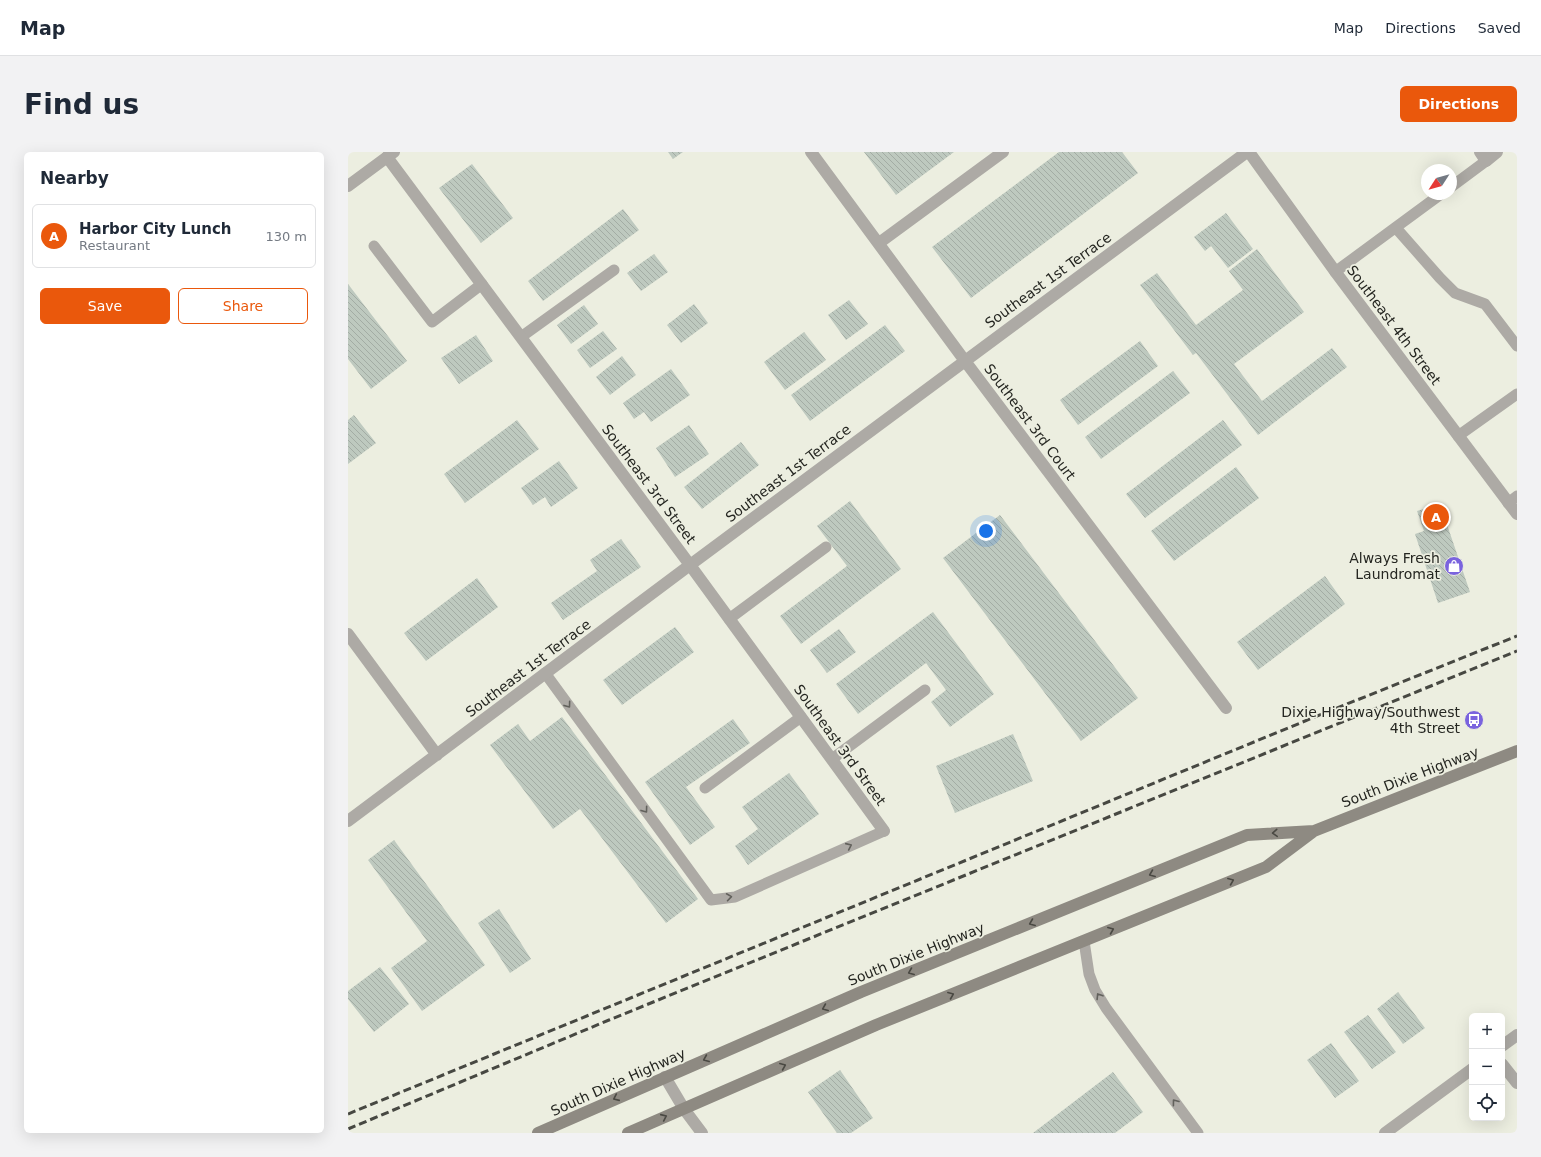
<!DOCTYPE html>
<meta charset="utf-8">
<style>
body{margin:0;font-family:"DejaVu Sans",sans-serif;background:#f2f2f3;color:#1f2937}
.controls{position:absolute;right:12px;bottom:12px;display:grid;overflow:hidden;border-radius:6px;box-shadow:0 4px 16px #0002}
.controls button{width:36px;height:36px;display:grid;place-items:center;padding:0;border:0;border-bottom:1px solid #e0e1e3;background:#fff;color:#1f2937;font:20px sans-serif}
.compass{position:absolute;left:1073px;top:12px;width:36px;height:36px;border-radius:50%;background:#fff;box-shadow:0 4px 16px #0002;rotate:234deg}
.you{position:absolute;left:638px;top:379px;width:14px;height:14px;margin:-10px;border:3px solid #fff;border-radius:50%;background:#1a73e8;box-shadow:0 0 0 6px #1a73e833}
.badge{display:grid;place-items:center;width:26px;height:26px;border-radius:50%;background:#ea580c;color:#fff;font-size:13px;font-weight:700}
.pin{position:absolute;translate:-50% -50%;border:2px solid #fff;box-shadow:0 1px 4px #0006}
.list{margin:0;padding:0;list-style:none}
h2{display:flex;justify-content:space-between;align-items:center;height:52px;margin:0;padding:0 16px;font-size:17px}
h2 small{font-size:13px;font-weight:400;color:#747a83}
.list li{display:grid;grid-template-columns:26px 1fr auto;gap:12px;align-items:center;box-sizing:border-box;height:64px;margin:0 8px 8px;padding:0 8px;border:1px solid #e0e1e3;border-radius:6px}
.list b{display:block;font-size:15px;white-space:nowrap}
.list p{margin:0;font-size:13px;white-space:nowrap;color:#747a83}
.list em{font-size:13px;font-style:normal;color:#747a83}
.actions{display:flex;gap:8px;padding:12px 16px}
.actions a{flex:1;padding:9px 0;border:1px solid #ea580c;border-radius:6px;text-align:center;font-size:14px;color:#ea580c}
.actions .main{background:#ea580c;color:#fff}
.icon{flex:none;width:22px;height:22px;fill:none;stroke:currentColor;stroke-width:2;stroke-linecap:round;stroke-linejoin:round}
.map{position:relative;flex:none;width:1169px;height:981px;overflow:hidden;border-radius:6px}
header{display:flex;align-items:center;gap:24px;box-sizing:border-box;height:56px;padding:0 20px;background:#fff;border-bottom:1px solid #e0e1e3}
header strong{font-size:19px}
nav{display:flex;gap:22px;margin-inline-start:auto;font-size:14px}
.intro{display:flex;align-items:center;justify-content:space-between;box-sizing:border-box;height:96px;padding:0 24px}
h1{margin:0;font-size:28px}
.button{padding:10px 18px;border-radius:6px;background:#ea580c;color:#fff;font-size:14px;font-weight:700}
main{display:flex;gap:24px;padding:0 24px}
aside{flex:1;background:#fff;border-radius:6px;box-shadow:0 4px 16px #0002}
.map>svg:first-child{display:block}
.building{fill:url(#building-back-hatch)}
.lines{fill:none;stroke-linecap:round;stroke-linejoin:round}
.service{stroke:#adaaa5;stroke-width:11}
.minor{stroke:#adaaa5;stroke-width:12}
.tertiary{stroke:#adaaa5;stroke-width:12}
.secondary{stroke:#8e8a82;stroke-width:12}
.rail{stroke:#474842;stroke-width:3;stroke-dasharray:8 4;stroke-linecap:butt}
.oneway{stroke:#62615c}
.oneway2{stroke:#4a4943}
.labels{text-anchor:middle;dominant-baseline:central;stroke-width:3.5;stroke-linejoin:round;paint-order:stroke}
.street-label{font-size:14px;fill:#252621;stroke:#eceee0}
.poi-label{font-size:14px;fill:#252621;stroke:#eceee0;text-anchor:end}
</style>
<header>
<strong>Map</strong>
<nav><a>Map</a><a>Directions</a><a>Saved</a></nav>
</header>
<div class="intro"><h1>Find us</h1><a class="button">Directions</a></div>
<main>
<aside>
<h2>Nearby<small></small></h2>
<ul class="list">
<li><span class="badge">A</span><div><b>Harbor City Lunch</b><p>Restaurant</p></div><em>130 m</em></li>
</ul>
<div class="actions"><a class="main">Save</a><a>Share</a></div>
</aside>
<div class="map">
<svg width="1169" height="981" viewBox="0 0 1169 981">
<defs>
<pattern id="building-back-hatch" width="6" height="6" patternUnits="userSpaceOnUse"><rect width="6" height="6" fill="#bec9bf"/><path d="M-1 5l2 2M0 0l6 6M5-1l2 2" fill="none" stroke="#a3aca4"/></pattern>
</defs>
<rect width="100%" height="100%" fill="#eceee0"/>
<path class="building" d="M320 0H335L325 7Z
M516 0H606L548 43Z
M711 0H774L790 21 623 146 584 95Z
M124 12 165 66 133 91 91 36Z
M275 57 291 78 195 149 180 129Z
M878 61 905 97 880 116 863 94 857 99 846 85Z
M909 97 956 160 886 212 914 249 984 196 999 215 910 283 848 201 845 203 792 133 809 121 848 173 895 138 881 119Z
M306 102 320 120 293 139 279 121Z
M0 132 59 209 23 237 0 207Z
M501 148 520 172 498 188 480 163Z
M346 152 360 171 333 191 319 173Z
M236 153 250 172 223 192 209 173Z
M537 173 557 199 462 269 443 243Z
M255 179 269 197 242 216 229 198Z
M456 180 478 208 437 238 416 210Z
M128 183 145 209 111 232 93 206Z
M792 189 810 214 730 273 712 248Z
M274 204 288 223 262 243 248 225Z
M323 217 342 243 303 270 296 260 286 267 275 251Z
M825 219 842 241 753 307 737 285Z
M6 263 28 291 0 312V268Z
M169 268 191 297 117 351 96 322Z
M875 268 894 293 797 366 778 342Z
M341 273 361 302 327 325 308 296Z
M393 290 411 313 354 357 336 335Z
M211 309 230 336 203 355 197 345 185 353 173 336Z
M888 315 911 346 826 409 803 379Z
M502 349 553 417 453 492 432 464 499 414 469 374Z
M1092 352 1122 440 1090 451 1067 382 1076 379 1069 359Z
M652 363 790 546 733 589 595 406Z
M273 387 293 415 215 468 203 451 249 419 242 408Z
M977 424 997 452 910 518 889 490Z
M129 426 150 455 78 509 56 481Z
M585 460 646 542 602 575 583 550 598 538 578 511 510 562 488 532Z
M327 475 346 500 274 553 255 528Z
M491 477 508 500 479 521 462 498Z
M214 565 350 747 318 771 232 657 205 677 142 593 170 572 182 589Z
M385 567 402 591 338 635 367 675 342 693 297 630Z
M665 582 685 629 607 661 588 614Z
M441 621 471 662 400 713 387 694 410 677 394 655Z
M46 688 137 813 74 859 43 816 79 789 20 708Z
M151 757 183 807 162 821 130 771Z
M32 815 61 852 26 880 0 847V839Z
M1050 840 1077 876 1055 892 1029 857Z
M1020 863 1048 900 1024 917 996 880Z
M983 891 1011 929 987 946 959 908Z
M492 918 525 966 503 981H489L460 940Z
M765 920 795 960 767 981H685Z"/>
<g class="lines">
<path class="service" d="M1103 35 1138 9
M1048 76 1092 126 1107 141 1137 152 1169 194
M26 94 84 170 134 132
M987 120 1093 42
M173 185 266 118
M1110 284 1169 242
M1160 351 1169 344
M381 467 478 395
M197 521 363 748 387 745 536 679
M484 607 577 538
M357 636 453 565
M736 789 741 822 747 838 758 856 850 981"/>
<path class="minor" d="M463 0 617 209 878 556
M901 0 989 122 1169 362
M1132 0 1138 9 1149 0
M39 5 342 413 536 679
M531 91 655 0
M0 482 89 603
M0 669 342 413 899 0
M1154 894 1169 883
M1154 912 1169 931
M317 925 336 957 354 981
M1037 981 1124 917"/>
<path class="tertiary" d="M0 34 46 0"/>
<path class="secondary" d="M190 981 513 840 899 683 966 679
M280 981 528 873 918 715 966 679 1169 599"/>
<path class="rail" d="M0 962 979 560 1169 484
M0 977 261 868 1169 499"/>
</g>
<defs><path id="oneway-chevron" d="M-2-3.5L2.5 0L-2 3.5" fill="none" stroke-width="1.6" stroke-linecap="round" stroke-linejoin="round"/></defs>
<g class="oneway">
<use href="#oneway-chevron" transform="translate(220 553) rotate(54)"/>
<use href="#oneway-chevron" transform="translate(297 658) rotate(54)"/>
<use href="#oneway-chevron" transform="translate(501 694) rotate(-24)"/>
<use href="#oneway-chevron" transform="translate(381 745) rotate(-8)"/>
<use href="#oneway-chevron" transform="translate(751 844) rotate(-122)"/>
<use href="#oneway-chevron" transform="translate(827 950) rotate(-127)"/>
</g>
<g class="oneway2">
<use href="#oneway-chevron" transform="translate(927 681) rotate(176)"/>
<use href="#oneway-chevron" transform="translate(804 722) rotate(158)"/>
<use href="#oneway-chevron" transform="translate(883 729) rotate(-22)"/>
<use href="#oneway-chevron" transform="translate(684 771) rotate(158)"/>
<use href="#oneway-chevron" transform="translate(763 778) rotate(-22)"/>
<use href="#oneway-chevron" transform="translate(563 820) rotate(158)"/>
<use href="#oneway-chevron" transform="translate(603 843) rotate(-22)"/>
<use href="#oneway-chevron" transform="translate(477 856) rotate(157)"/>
<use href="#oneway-chevron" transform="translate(358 907) rotate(157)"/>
<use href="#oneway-chevron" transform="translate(435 914) rotate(-23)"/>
<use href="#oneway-chevron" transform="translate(268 946) rotate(156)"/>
<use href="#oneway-chevron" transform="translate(316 965) rotate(-24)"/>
</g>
<defs>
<g id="shop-disc" transform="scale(1)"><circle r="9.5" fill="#7a63de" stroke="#eceee0"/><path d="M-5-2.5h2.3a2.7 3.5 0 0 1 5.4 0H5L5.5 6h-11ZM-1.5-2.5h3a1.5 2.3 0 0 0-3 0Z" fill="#fff"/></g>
<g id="bus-disc" transform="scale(1)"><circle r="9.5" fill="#7a63de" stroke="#eceee0"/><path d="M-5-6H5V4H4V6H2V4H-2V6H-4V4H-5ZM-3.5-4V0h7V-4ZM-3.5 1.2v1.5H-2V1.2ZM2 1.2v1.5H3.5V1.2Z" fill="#fff"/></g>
</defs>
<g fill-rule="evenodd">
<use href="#shop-disc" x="1106" y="414"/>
<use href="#bus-disc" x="1126" y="568"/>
</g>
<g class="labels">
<g class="street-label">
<text transform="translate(700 128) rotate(-36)">Southeast 1st Terrace</text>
<text transform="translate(1046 173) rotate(53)">Southeast 4th Street</text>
<text transform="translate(682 270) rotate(53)">Southeast 3rd Court</text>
<text transform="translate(440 321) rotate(-37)">Southeast 1st Terrace</text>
<text transform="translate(301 332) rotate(53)">Southeast 3rd Street</text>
<text transform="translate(180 516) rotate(-37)">Southeast 1st Terrace</text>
<text transform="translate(492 593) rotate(54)">Southeast 3rd Street</text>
<text transform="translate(1062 625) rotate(-21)">South Dixie Highway</text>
<text transform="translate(568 802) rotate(-22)">South Dixie Highway</text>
<text transform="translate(270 930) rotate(-24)">South Dixie Highway</text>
</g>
<g class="poi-label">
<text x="1092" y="406">Always Fresh<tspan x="1092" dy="16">Laundromat</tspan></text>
<text x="1112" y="560">Dixie Highway/Southwest<tspan x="1112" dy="16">4th Street</tspan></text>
</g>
</g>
</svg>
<div class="controls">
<button>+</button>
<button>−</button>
<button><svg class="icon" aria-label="locate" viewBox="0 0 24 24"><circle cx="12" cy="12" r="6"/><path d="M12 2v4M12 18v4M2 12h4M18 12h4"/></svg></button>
</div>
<svg class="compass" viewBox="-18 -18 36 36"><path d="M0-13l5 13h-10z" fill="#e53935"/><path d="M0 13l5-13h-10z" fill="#747a83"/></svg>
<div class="you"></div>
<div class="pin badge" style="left:1088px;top:365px">A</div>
</div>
</main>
